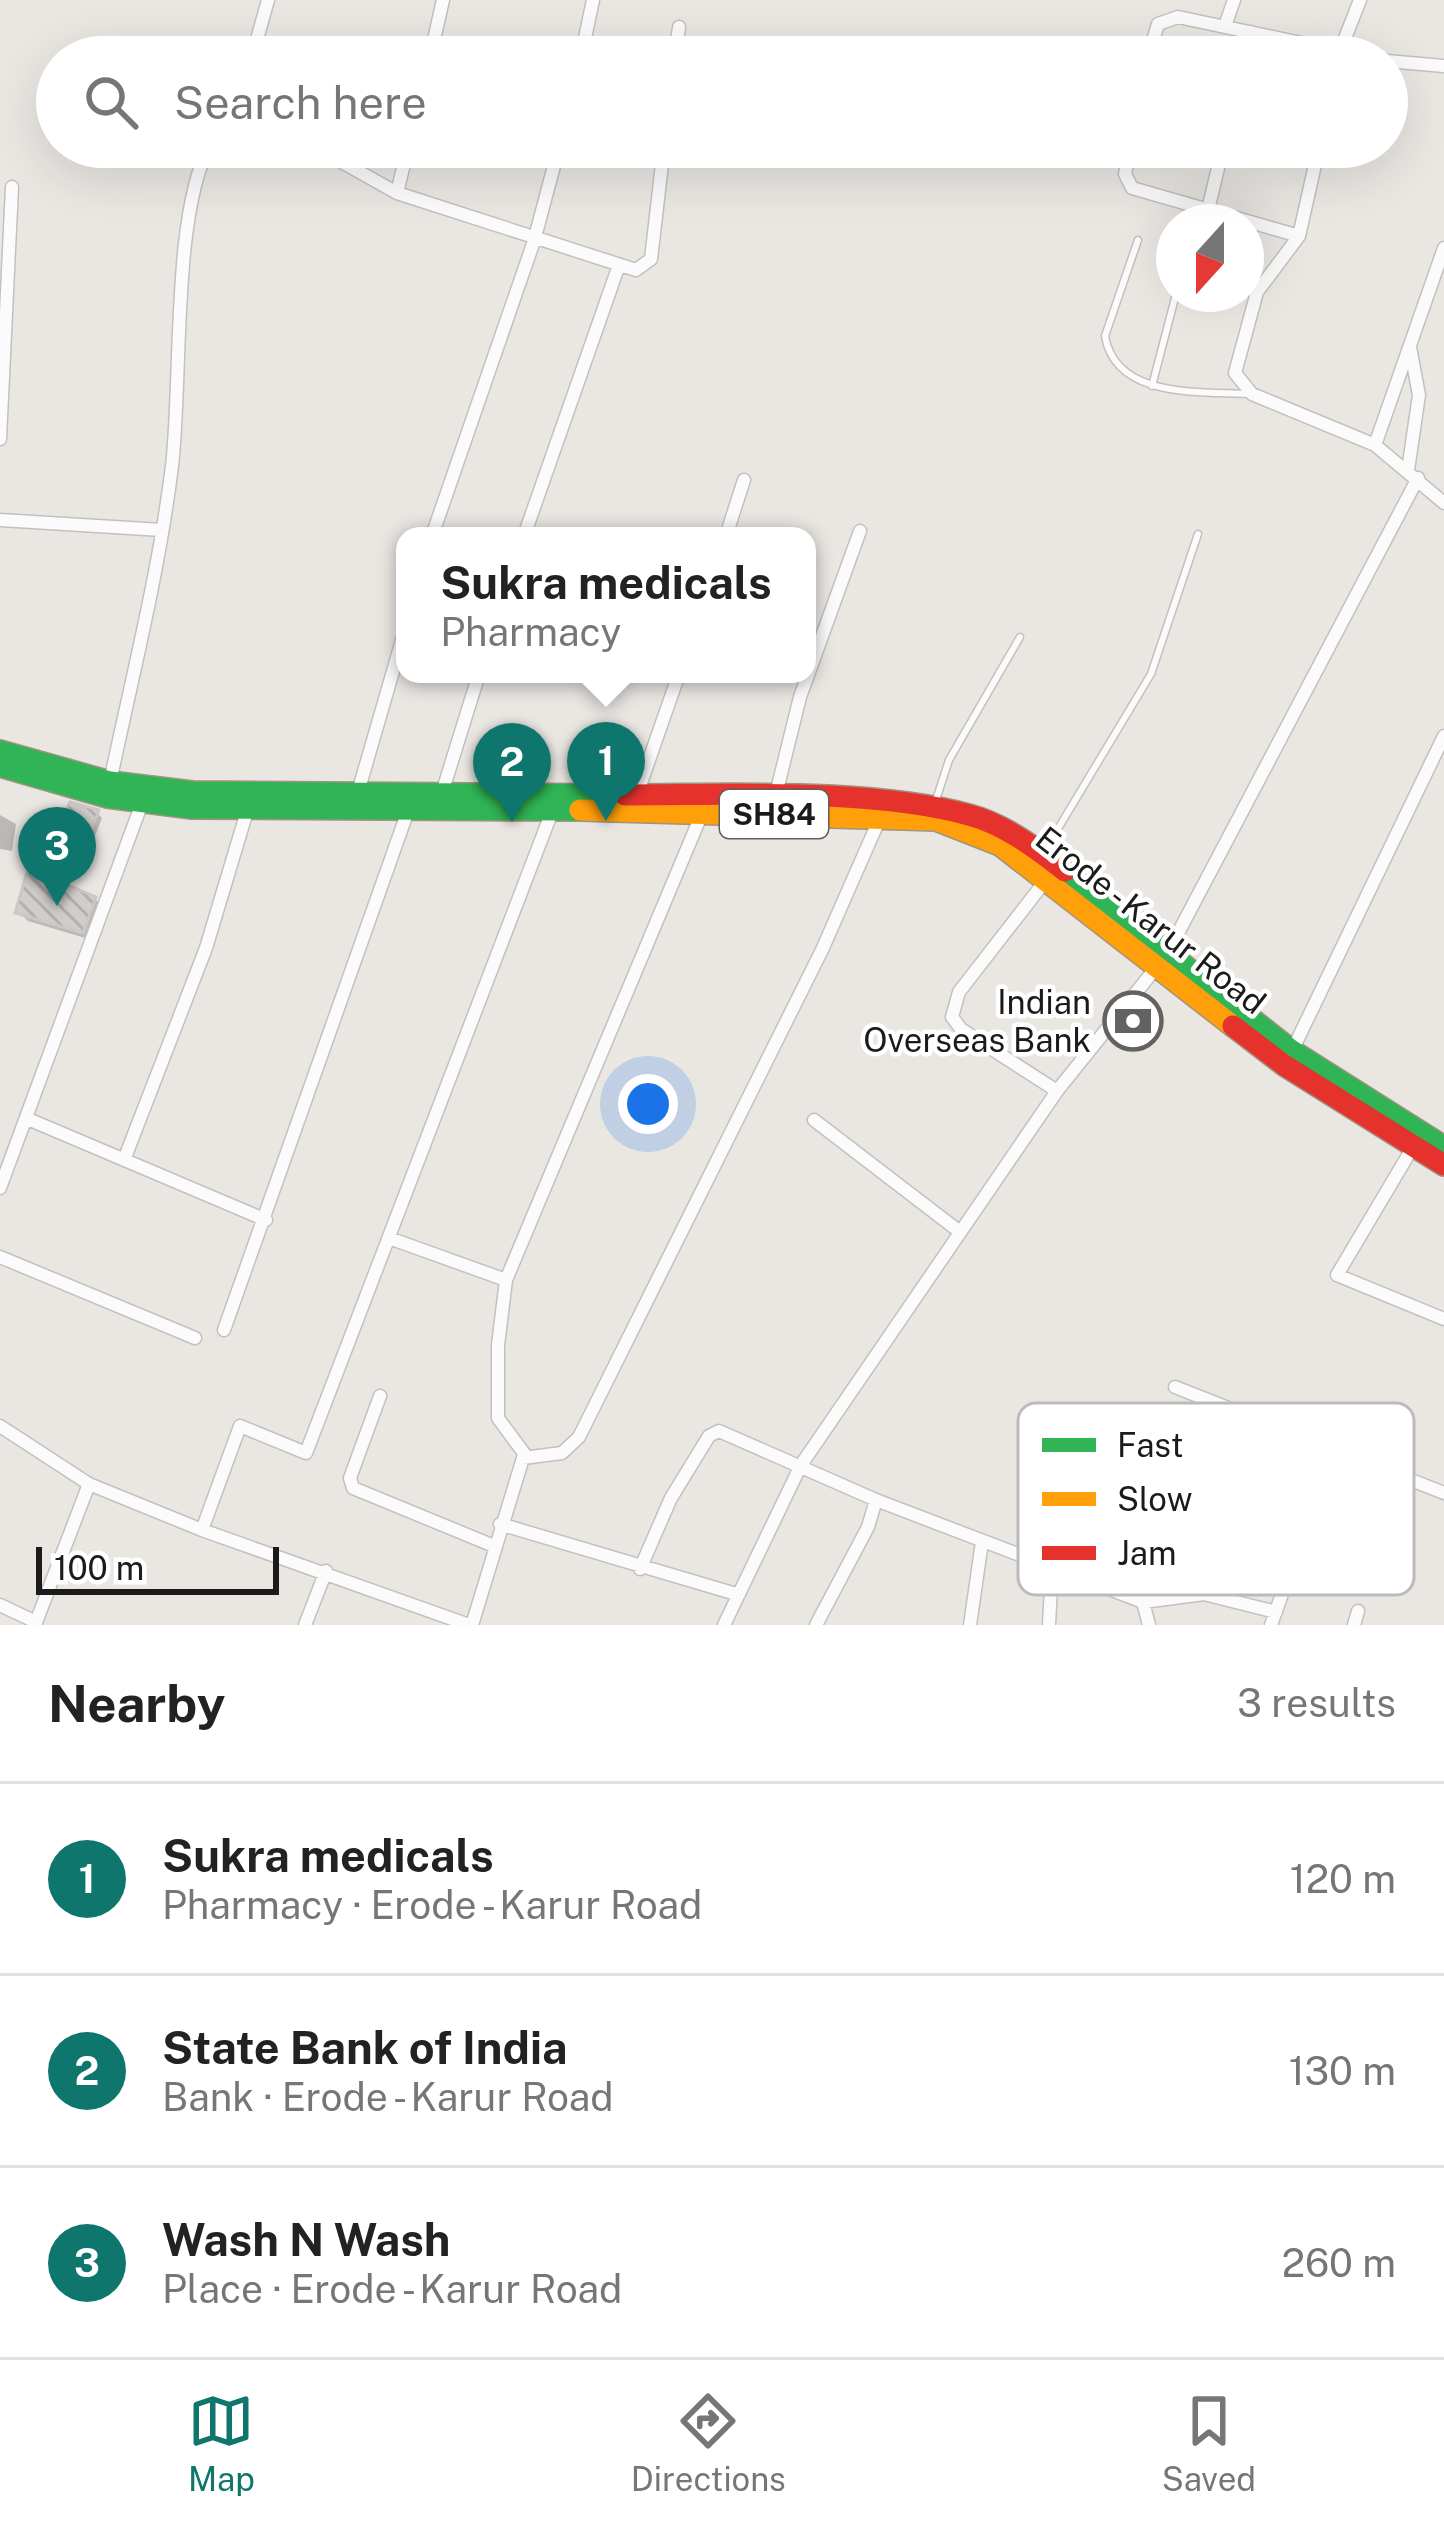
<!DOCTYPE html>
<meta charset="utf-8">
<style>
body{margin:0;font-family:"Public Sans",sans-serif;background:#f2f2f2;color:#222}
.compass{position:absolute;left:1156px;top:204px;width:108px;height:108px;border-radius:50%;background:#fff;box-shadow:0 12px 48px #0002;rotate:201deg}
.scale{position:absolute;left:36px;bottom:30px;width:243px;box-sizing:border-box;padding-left:12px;border:6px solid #1b1b1b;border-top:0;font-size:33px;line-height:42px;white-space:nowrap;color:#1b1b1b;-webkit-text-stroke:9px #fff;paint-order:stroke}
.you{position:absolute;left:648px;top:1104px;width:42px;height:42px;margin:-30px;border:9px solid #fff;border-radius:50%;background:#1a73e8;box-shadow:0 0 0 18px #1a73e833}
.badge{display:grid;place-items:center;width:78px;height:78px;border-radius:50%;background:#0f766e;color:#fff;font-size:39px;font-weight:700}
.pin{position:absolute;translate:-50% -99px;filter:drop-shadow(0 3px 6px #0008)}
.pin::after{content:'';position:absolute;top:63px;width:42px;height:36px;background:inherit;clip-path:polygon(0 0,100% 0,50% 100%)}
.popup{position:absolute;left:396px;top:527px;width:420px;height:156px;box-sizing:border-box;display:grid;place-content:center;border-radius:24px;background:#fff;filter:drop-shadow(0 3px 9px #0005);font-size:39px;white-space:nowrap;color:#767676}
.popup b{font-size:45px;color:#222}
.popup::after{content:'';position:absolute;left:50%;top:100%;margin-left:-24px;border:24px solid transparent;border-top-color:#fff}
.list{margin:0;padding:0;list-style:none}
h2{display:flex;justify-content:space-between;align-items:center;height:156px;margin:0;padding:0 48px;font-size:51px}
h2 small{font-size:39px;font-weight:400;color:#767676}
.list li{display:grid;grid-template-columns:78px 1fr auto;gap:36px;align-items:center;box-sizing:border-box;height:192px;padding:0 48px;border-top:3px solid #e0e0e0}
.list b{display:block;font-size:45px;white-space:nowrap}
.list p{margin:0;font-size:39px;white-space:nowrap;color:#767676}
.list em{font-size:39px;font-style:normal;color:#767676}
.icon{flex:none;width:66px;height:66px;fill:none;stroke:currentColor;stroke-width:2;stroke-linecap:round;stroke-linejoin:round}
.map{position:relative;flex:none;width:1444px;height:1625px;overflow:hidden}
.search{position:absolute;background:#fff;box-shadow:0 12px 48px #0002;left:36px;right:36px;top:36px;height:132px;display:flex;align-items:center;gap:30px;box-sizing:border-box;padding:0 42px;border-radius:66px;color:#767676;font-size:45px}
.sheet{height:732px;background:#fff}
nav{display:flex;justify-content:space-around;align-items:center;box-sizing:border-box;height:168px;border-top:3px solid #e0e0e0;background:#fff;font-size:33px;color:#767676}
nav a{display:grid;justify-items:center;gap:6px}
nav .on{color:#0f766e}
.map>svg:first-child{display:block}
.shadow{fill:#0003}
.building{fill:url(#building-back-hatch);stroke:#cdc8c5;stroke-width:3}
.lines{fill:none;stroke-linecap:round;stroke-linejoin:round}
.lane-casing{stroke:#c2c1bf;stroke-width:9}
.street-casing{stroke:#c2c1bf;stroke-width:15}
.fast-casing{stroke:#a09380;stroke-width:24}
.slow-casing{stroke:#a09380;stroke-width:24}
.jam-casing{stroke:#a09380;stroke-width:24}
.lane{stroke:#fcfbfb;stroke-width:6}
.street{stroke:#fcfbfb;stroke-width:12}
.fast{stroke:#30b455;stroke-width:21}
.slow{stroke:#ff9f0a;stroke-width:21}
.jam{stroke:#e5322d;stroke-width:21}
.labels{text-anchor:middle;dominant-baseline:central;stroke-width:9;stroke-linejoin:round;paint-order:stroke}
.shield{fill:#fff;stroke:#5f5f5f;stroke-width:3}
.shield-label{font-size:30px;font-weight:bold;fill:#1b1b1b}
.street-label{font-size:33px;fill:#1b1b1b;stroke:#fff}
.poi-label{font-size:33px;fill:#1b1b1b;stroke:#fff;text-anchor:end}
.key{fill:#fff;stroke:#bbb;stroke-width:3}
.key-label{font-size:33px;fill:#1b1b1b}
</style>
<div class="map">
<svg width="1444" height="1625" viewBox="0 0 1444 1625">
<defs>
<pattern id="building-back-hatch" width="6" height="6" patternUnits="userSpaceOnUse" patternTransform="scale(3)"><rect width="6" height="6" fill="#d0cdca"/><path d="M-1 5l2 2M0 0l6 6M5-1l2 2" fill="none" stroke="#b2afad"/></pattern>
</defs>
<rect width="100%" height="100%" fill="#eae7e3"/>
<path class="shadow" d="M97 813 102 818 95 836 62 824Z
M0 815 16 824 12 851 0 849Z
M95 899 104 908 92 940 28 921 19 912Z"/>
<path class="building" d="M70 802 99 810 90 833 59 824Z
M28 868 96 897 83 933 15 913Z"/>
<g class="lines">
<g class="lane-casing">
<path id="lane" d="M1138 240 1105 336C1116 400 1202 391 1251 394
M1152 386 1176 294
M935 803 949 760 1020 637
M1044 852 1151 674 1198 534"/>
</g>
<g class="street-casing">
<path id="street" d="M1225 26 1234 0
M1338 56 1360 0
M252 57 268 0
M430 57 443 0
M581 57 593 0
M675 57 679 27
M1148 57 1158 24 1178 17 1367 57
M1245 57 1251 32
M1387 61 1444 66
M315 147 397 193 636 270 651 259 664 147
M1130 147 1125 174 1132 188 1299 236
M1319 147 1299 236 1257 292 1235 373 1252 394 1375 445 1444 503
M397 193 408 147
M1208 210 1223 147
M0 439 12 187
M1375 445 1444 248
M1408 470 1419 395 1410 347
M0 520 162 530
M432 536 534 241 559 147
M524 536 619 265
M726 536 744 480
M110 782C132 677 159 572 172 466 182 382 172 217 209 147
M358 792 405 630
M442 793 479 674
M775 798 800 697 860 531
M635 800 679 674
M1046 880 959 992 952 1017 961 1029 1057 1091
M1291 1053 1444 736
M28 1119 266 1220
M814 1120 960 1232
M1413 1147 1337 1275 1444 1319
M124 1160 206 948 248 808
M0 1188 142 803
M389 1238 506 1280 703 811
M0 1257 195 1338
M506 1280 498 1345V1418L526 1456
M224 1330 409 808
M1175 1387 1444 1493
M380 1396 350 1478 353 1488 494 1546
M0 1426 89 1484 202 1530 240 1426 306 1453 553 809
M500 1524 736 1594
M202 1530 469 1625
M640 1569 671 1498 709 1436 719 1431 876 1500 1143 1602 1204 1594 1276 1612
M1143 1602 1149 1625
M0 1605 36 1622
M35 1625 89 1484
M305 1625 326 1571
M472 1625 523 1458 562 1453 579 1437 822 950 880 818
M724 1625 801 1465 1057 1091 1167 954 1418 478
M816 1625 868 1527 876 1500
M970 1625 982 1542
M1049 1625 1052 1567
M1271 1625 1314 1504
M1354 1625 1358 1611"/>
</g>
<g class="fast-casing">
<path id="fast" d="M0 751 110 782 192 792 625 795
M0 766 107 797 192 808 580 810
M1065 871 1292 1051 1444 1147"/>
</g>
<g class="slow-casing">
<path id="slow" d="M580 810 936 820 1000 845 1233 1026"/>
</g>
<g class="jam-casing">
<path id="jam" d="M625 795C728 795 870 788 969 815 1004 824 1037 849 1065 871
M1233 1026 1284 1065 1444 1165"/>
</g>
<use href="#lane" class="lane"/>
<use href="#street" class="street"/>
<use href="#fast" class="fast"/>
<use href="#slow" class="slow"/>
<use href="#jam" class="jam"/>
</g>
<defs>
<g id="bank-ring" transform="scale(3)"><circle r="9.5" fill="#fff" stroke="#636261" stroke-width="1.5"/><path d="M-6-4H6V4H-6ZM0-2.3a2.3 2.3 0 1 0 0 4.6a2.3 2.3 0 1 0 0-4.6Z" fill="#636261"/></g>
</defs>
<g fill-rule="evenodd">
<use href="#bank-ring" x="1133" y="1021"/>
</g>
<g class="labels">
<rect class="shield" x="720" y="790" width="108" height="48" rx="9"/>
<g class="shield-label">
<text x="774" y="814">SH84</text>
</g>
<g class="street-label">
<text transform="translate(1151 920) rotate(38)">Erode - Karur Road</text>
</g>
<g class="poi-label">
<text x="1091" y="1002">Indian<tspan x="1091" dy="38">Overseas Bank</tspan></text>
</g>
</g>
<rect x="1018" y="1403" width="396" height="192" rx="18" class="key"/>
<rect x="1042" y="1438" width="54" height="14" fill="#30b455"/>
<rect x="1042" y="1492" width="54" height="14" fill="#ff9f0a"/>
<rect x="1042" y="1546" width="54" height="14" fill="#e5322d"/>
<g class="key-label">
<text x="1117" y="1457">Fast</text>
<text x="1117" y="1511">Slow</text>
<text x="1117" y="1565">Jam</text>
</g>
</svg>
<svg class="compass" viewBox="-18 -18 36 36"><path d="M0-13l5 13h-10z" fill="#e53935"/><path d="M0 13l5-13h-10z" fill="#767676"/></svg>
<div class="scale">100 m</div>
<div class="you"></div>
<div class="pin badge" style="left:606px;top:821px">1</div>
<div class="popup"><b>Sukra medicals</b>Pharmacy</div>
<div class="pin badge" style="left:512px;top:822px">2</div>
<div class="pin badge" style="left:57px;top:906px">3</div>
<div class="search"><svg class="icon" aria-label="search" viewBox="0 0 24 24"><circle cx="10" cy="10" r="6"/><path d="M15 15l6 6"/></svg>Search here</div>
</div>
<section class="sheet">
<h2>Nearby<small>3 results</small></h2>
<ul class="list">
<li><span class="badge">1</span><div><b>Sukra medicals</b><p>Pharmacy · Erode - Karur Road</p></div><em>120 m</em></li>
<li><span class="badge">2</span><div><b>State Bank of India</b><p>Bank · Erode - Karur Road</p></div><em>130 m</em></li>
<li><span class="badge">3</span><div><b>Wash N Wash</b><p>Place · Erode - Karur Road</p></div><em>260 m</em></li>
</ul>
</section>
<nav>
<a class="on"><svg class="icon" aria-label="map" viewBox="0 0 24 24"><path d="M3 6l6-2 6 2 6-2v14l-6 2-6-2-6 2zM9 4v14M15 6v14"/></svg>Map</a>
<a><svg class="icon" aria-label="directions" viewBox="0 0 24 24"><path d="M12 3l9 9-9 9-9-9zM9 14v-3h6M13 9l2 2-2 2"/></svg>Directions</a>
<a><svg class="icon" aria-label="saved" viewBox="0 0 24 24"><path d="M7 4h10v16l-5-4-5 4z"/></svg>Saved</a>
</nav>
